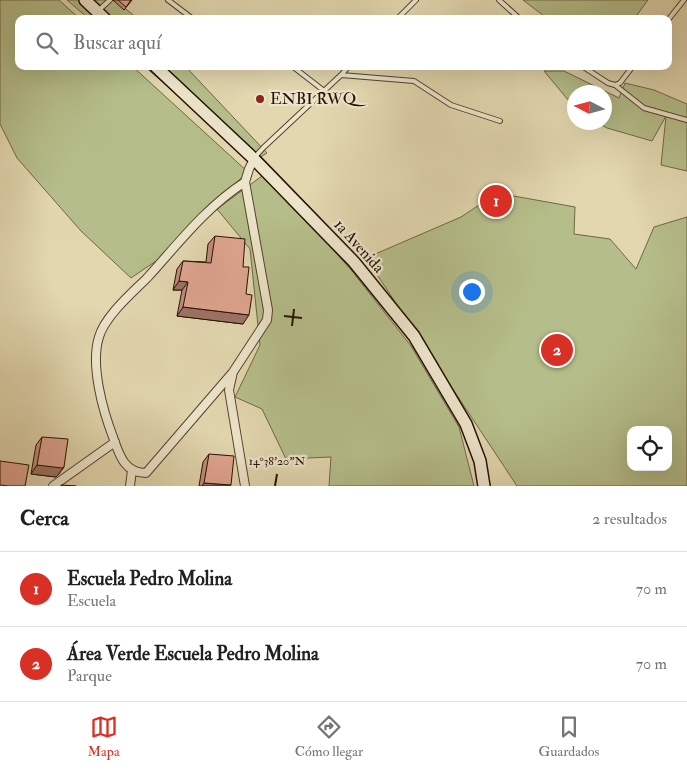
<!DOCTYPE html>
<html lang="es">
<meta charset="utf-8">
<style>
body{margin:0;font-family:"IM FELL Double Pica",serif;background:#f2f2f2;color:#202124}
.controls{position:absolute;right:15px;bottom:15px;display:grid;overflow:hidden;border-radius:10px;box-shadow:0 5px 20px #0002}
.controls button{width:45px;height:45px;display:grid;place-items:center;padding:0;border:0;border-bottom:1px solid #e0e0e0;background:#fff;color:#202124;font:25px sans-serif}
.compass{position:absolute;left:567px;top:85px;width:45px;height:45px;border-radius:50%;background:#fff;box-shadow:0 5px 20px #0002;rotate:276deg}
.you{position:absolute;left:471px;top:291px;width:18px;height:18px;margin:-12px;border:4px solid #fff;border-radius:50%;background:#1a73e8;box-shadow:0 0 0 8px #1a73e833}
.badge{display:grid;place-items:center;width:32px;height:32px;border-radius:50%;background:#d93025;color:#fff;font-size:16px;font-weight:700}
.pin{position:absolute;translate:-50% -50%;border:2px solid #fff;box-shadow:0 1px 5px #0006}
.list{margin:0;padding:0;list-style:none}
h2{display:flex;justify-content:space-between;align-items:center;height:65px;margin:0;padding:0 20px;font-size:21px}
h2 small{font-size:16px;font-weight:400;color:#757577}
.list li{display:grid;grid-template-columns:32px 1fr auto;gap:15px;align-items:center;box-sizing:border-box;height:75px;padding:0 20px;border-top:1px solid #e0e0e0}
.list b{display:block;font-size:19px;white-space:nowrap}
.list p{margin:0;font-size:16px;white-space:nowrap;color:#757577}
.list em{font-size:16px;font-style:normal;color:#757577}
.icon{flex:none;width:28px;height:28px;fill:none;stroke:currentColor;stroke-width:2;stroke-linecap:round;stroke-linejoin:round}
.map{position:relative;flex:none;width:687px;height:486px;overflow:hidden}
.search{position:absolute;background:#fff;box-shadow:0 5px 20px #0002;left:15px;right:15px;top:15px;height:55px;display:flex;align-items:center;gap:12px;box-sizing:border-box;padding:0 18px;border-radius:10px;color:#757577;font-size:19px}
.sheet{height:215px;background:#fff}
nav{display:flex;justify-content:space-around;align-items:center;box-sizing:border-box;height:70px;border-top:1px solid #e0e0e0;background:#fff;font-size:14px;color:#757577}
nav a{display:grid;justify-items:center;gap:2px}
nav .on{color:#d93025}
.map>svg:first-child{display:block}
.green{fill:#b5be8a;stroke:#6e6746;fill-rule:evenodd}
.lines{fill:none;stroke-linecap:round;stroke-linejoin:round}
.service-casing{stroke:#55422d;stroke-width:6}
.minor-casing{stroke:#55422d;stroke-width:10}
.secondary-casing{stroke:#261002;stroke-width:14}
.service{stroke:#ece5cb;stroke-width:4}
.minor{stroke:#ece5cb;stroke-width:8}
.secondary{stroke:#ece5cb;stroke-width:11}
.wall{fill:#c18e7d;stroke:#261002}
.shaded-wall{fill:#9d7466;stroke:#261002}
.building{fill:#e0a591;stroke:#261002}
.ticks{fill:none;stroke:#261002;stroke-width:2}
.poi-dot{fill:#8f2418;stroke:#ece5cb;stroke-width:2}
.labels{text-anchor:middle;dominant-baseline:central;stroke-width:4.5;stroke-linejoin:round;paint-order:stroke}
.poi-label{font-size:16px;fill:#261002;stroke:#ece5cb;text-anchor:start}
.street-label{font-size:16px;fill:#261002;stroke:#ece5cb}
.ticks-label{font-size:12px;text-anchor:middle;fill:#261002;stroke:#ece5cb;stroke-width:4.5;stroke-linejoin:round;paint-order:stroke}
</style>
<div class="map">
<svg width="687" height="486" viewBox="0 0 687 486">
<rect width="100%" height="100%" fill="#e2d7af"/>
<filter id="stains"><feTurbulence type="fractalNoise" baseFrequency=".004" numOctaves="4"/><feColorMatrix values="0 0 0 0 .2 0 0 0 0 .09 0 0 0 0 .02 0 0 0 .5 -.17"/></filter>
<radialGradient id="worn" r=".72"><stop offset=".6" stop-color="#630" stop-opacity="0"/><stop offset="1" stop-color="#630" stop-opacity=".3"/></radialGradient>
<path class="green" d="M0 0H59L80 19H19V66H132L248 172 201 214 162 257 131 278 81 231 17 158 0 124Z
M67 0H115L138 19H89Z
M523 0H648L634 19H548Z
M144 66H185L267 153 254 161Z
M544 71H564L619 98 625 83 654 90 687 104V171L661 165 666 116 652 141 607 128 598 123 604 122V92H574V107Z
M266 173 352 271 411 346 459 427 474 486H329L331 457 286 459 262 409 235 397 260 345 250 249 217 209Z
M497 193 575 207 574 234 610 239 636 269 654 227 687 217V486H517L366 258 461 217ZM631 430H668V467H631Z"/>
<g class="lines">
<g class="service-casing">
<path id="service" d="M168 0 193 19
M499 0 520 19
M99 10 110 0
M397 19 416 0
M668 20 684 0
M292 66 323 90
M582 66 608 83 615 85 620 83 633 66
M341 75 349 66
M615 85 644 108 687 120
M255 157 263 148 341 75 414 81 451 105 500 121"/>
</g>
<g class="minor-casing">
<path id="minor" d="M233 372 146 473C124 473 119 454 113 437 103 411 90 365 99 337 105 316 132 293 147 278 178 244 206 207 245 182
M53 486 115 442
M130 486 132 470
M245 486 229 390 233 372 267 320 268 310 245 182 249 169 254 159"/>
</g>
<g class="secondary-casing">
<path id="secondary" d="M85 0 105 19
M155 66 254 159 354 262 414 336 466 424 480 461 484 486"/>
</g>
<use href="#service" class="service"/>
<use href="#minor" class="minor"/>
<use href="#secondary" class="secondary"/>
</g>
<path class="wall" d="M113 0H132L124 10Z
M215 236 243 267V324L177 316 182 290H173L177 269 183 261 206 262 208 244Z
M42 437 64 467 58 475 56 477 31 474 36 445Z
M209 454 231 485 230 486H199L203 462Z"/>
<path class="shaded-wall" d="M179 281 188 282 182 290H173Z
M183 307 249 315 243 324 177 316Z
M37 465 64 467 58 475 56 477 31 474Z
M204 483 231 485 230 486H202Z"/>
<path class="building" d="M118 0H131L126 7Z
M215 236 245 239 243 267H249L246 294 252 295 249 315 183 307 188 282 179 281 183 261 211 263Z
M42 437 68 439 64 467 62 468 37 465Z
M209 454 234 456 231 485 204 483Z
M0 461 29 465 25 486H9L0 485Z
M61 485 76 486H61Z"/>
<path class="ticks" d="M284 316 302 318M292 326 294 309M275 486 277 474"/>
<circle class="poi-dot" cx="260" cy="99" r="5"/>
<g class="labels">
<g class="poi-label">
<text x="270" y="99">ENBI RWQ</text>
</g>
<g class="street-label">
<text transform="translate(359 246) rotate(48)">1a Avenida</text>
</g>
</g>
<g class="ticks-label">
<text x="277" y="465">14°38'20"N</text>
</g>
<rect width="100%" height="100%" filter="url(#stains)"/>
<rect width="100%" height="100%" fill="url(#worn)"/>
</svg>
<div class="controls">
<button><svg class="icon" aria-label="locate" viewBox="0 0 24 24"><circle cx="12" cy="12" r="6"/><path d="M12 2v4M12 18v4M2 12h4M18 12h4"/></svg></button>
</div>
<svg class="compass" viewBox="-18 -18 36 36"><path d="M0-13l5 13h-10z" fill="#e53935"/><path d="M0 13l5-13h-10z" fill="#757577"/></svg>
<div class="you"></div>
<div class="pin badge" style="left:496px;top:201px">1</div>
<div class="pin badge" style="left:557px;top:350px">2</div>
<div class="search"><svg class="icon" aria-label="search" viewBox="0 0 24 24"><circle cx="10" cy="10" r="6"/><path d="M15 15l6 6"/></svg>Buscar aquí</div>
</div>
<section class="sheet">
<h2>Cerca<small>2 resultados</small></h2>
<ul class="list">
<li><span class="badge">1</span><div><b>Escuela Pedro Molina</b><p>Escuela</p></div><em>70 m</em></li>
<li><span class="badge">2</span><div><b>Área Verde Escuela Pedro Molina</b><p>Parque</p></div><em>70 m</em></li>
</ul>
</section>
<nav>
<a class="on"><svg class="icon" aria-label="map" viewBox="0 0 24 24"><path d="M3 6l6-2 6 2 6-2v14l-6 2-6-2-6 2zM9 4v14M15 6v14"/></svg>Mapa</a>
<a><svg class="icon" aria-label="directions" viewBox="0 0 24 24"><path d="M12 3l9 9-9 9-9-9zM9 14v-3h6M13 9l2 2-2 2"/></svg>Cómo llegar</a>
<a><svg class="icon" aria-label="saved" viewBox="0 0 24 24"><path d="M7 4h10v16l-5-4-5 4z"/></svg>Guardados</a>
</nav>
